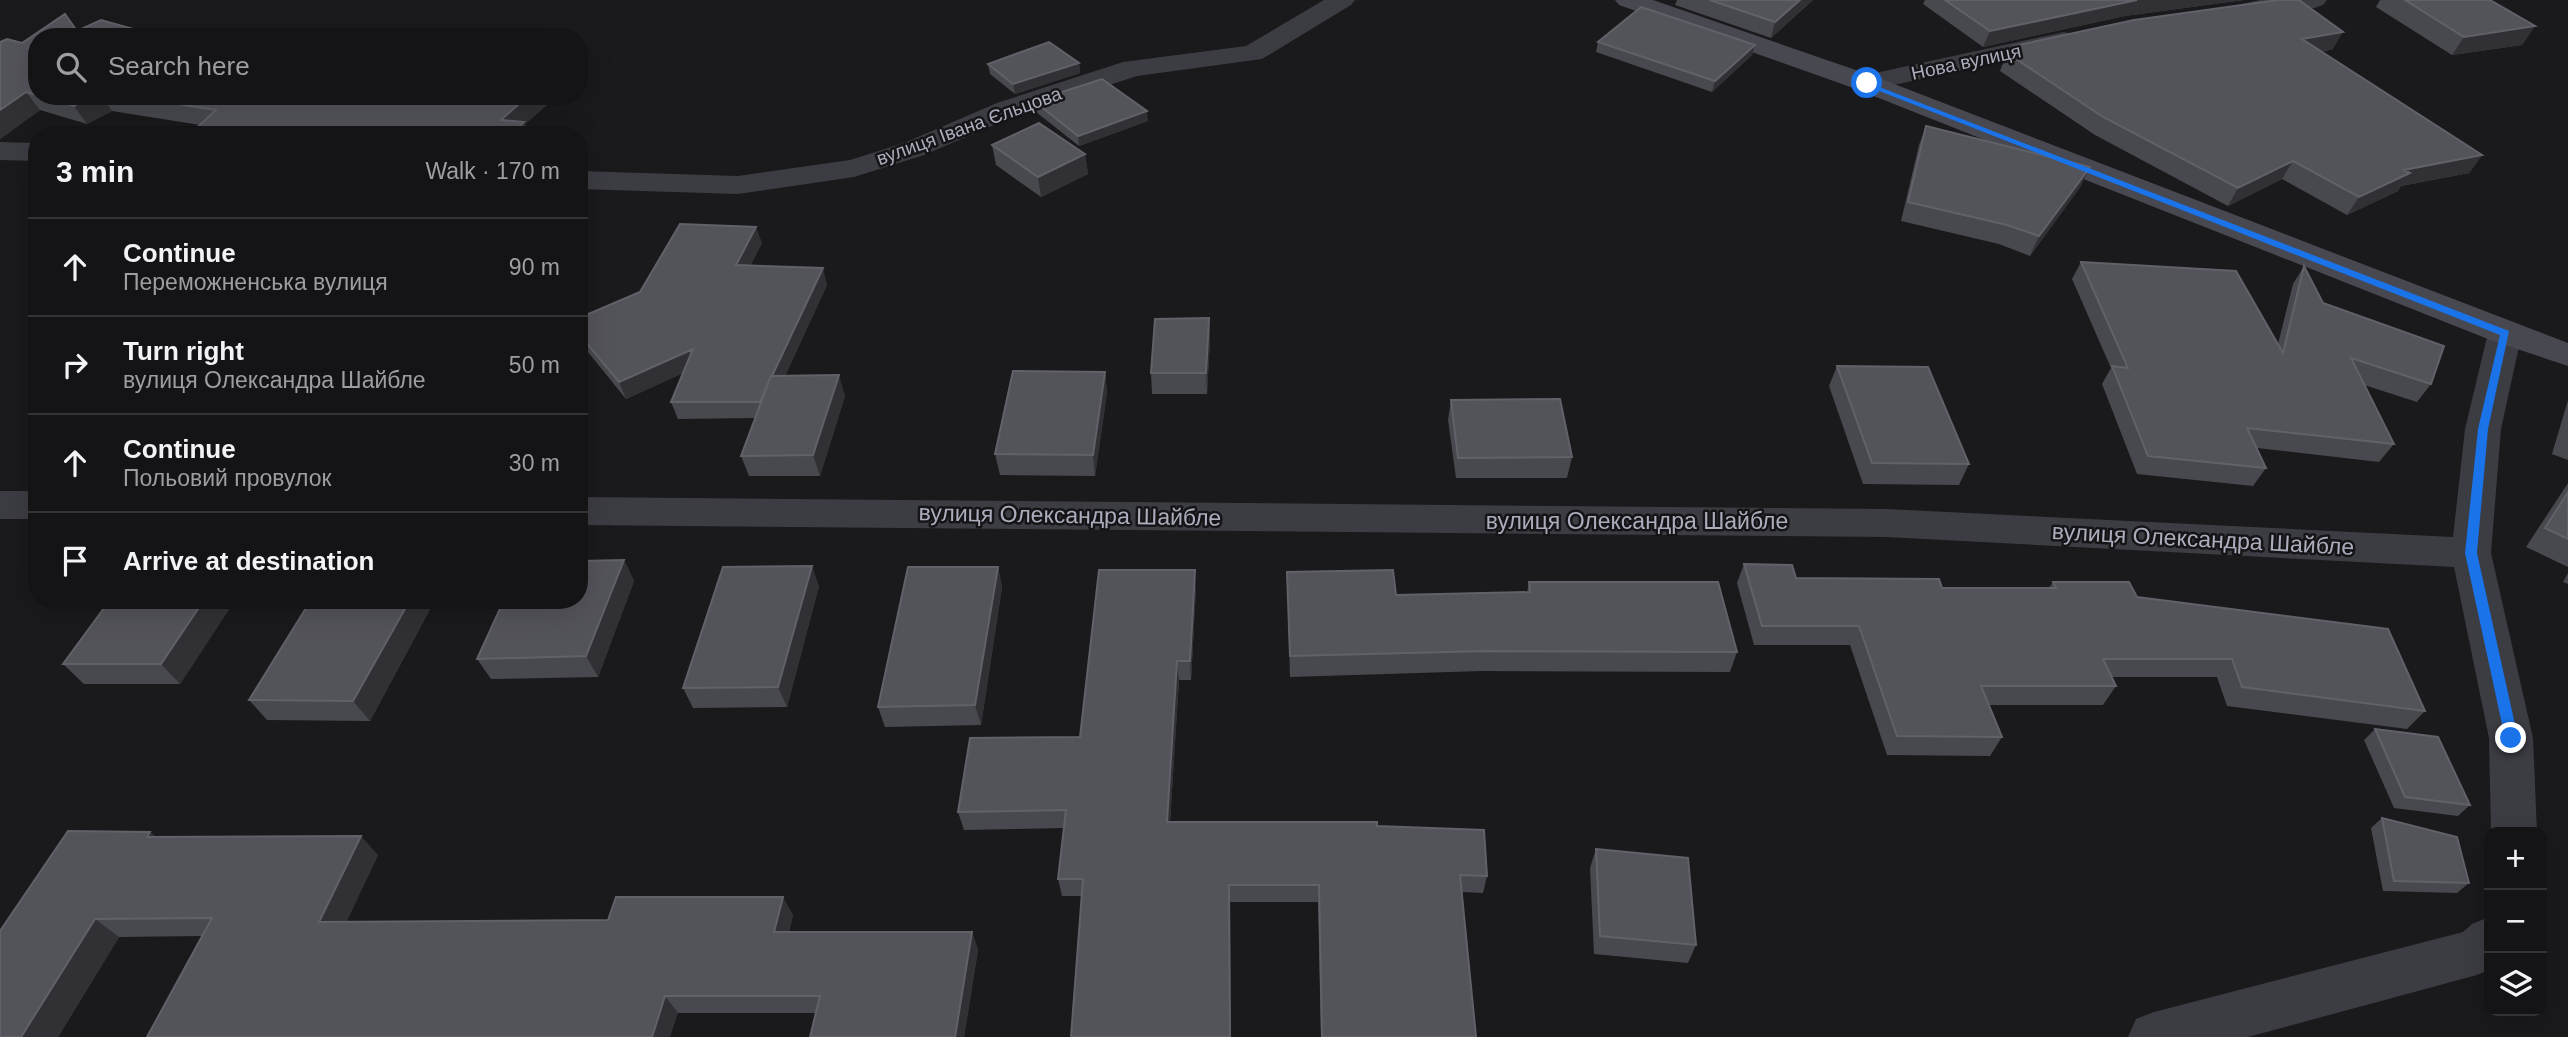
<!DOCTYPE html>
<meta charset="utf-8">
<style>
body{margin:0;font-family:Arial,sans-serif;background:#1d1c1e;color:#f1f3f6}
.controls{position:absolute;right:21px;bottom:21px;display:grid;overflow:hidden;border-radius:14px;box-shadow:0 7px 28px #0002}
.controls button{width:63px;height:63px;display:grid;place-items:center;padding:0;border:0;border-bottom:2px solid #333234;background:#141315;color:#f1f3f6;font:35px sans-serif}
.stop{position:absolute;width:21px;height:21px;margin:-16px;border:5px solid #1a73e8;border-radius:50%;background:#fff}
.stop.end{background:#1a73e8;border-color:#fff;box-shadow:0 2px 7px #0008}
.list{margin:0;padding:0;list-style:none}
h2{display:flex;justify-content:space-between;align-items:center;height:91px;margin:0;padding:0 28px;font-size:30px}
h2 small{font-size:23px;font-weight:400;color:#9d9ea0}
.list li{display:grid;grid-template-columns:46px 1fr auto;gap:21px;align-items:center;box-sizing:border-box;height:98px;padding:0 28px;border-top:2px solid #333234}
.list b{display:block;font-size:26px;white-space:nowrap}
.list p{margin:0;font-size:23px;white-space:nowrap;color:#9d9ea0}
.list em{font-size:23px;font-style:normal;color:#9d9ea0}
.icon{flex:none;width:38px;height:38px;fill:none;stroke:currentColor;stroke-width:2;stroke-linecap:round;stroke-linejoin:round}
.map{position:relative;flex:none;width:2568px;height:1037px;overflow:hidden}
.search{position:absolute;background:#141315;box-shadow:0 7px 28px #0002;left:28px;top:28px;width:560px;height:77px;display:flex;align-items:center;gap:18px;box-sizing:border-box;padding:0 24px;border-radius:28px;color:#9d9ea0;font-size:26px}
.panel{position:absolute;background:#141315;box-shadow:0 7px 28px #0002;left:28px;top:126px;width:560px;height:483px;border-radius:28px}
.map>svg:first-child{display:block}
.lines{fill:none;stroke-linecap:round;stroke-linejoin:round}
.street{fill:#3c3c43;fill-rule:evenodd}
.secondary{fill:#484851;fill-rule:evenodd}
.wall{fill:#48494e}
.shaded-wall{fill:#313135}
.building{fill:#53535a;stroke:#616169;stroke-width:2}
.route{fill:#1a73e8}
.labels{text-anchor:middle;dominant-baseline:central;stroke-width:5;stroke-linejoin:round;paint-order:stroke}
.far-street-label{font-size:19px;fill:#abadbc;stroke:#151417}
.street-label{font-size:23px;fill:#abadbc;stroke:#151417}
</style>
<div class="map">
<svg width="2568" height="1037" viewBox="0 0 2568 1037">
<rect width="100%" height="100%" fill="#1a191c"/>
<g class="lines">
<path class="street" d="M1324 0H1355L1351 5 1262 59 1137 76 1017 115 924 155 854 177 738 194 579 189V171L738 176 850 160 904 143 997 103 1123 62 1246 46Z
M2260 0H2327L2323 5 2314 8 2251 17 2242 14 2238 9 2242 4Z
M2064 32 2073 34 2077 40 2073 46 1866 91 1856 89 1852 83 1856 77 1866 75Z
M0 142 37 143V161L0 160Z
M2505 322 2517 325 2522 333 2501 429 2491 553 2533 738 2537 832H2491L2489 738 2454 567 1886 537 579 525V497L1886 509 2453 537 2465 429 2488 333 2493 325Z
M0 491H37V519H0Z
M2489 917V970L2477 975 2248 1037H2128L2136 1019 2154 1012 2463 932 2472 924Z"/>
<path class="secondary" d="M1615 0H1653L1876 77 2568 343V366L2493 341 1856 89 1619 5Z"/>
</g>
<path class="wall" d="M1677 0H1813L1771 38 1675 5Z
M1925 0H2244L2125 16 1983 47 1923 4Z
M2380 0H2490L2535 26 2522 45 2452 55 2376 7Z
M65 14 77 31 101 20 162 37H37V96H557L525 124 530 135H189L200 125 112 111 87 124 40 110 0 139V42L7 39 22 43Z
M1598 42 1755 45 1752 55 1712 92 1596 52Z
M2014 46 2333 49 2321 52 2482 155 2469 173 2401 186 2398 191 2347 215 2282 179 2228 206 2095 135 2000 71 2007 53 2011 52Z
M1079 63 1080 73 1015 94 990 74 988 64Z
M1034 101 1148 121 1079 146 1036 112Z
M1926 126 2081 186 2030 256 1999 244 1901 221 1919 145Z
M992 145 1085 154 1088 174 1041 197 996 165Z
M762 243 750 266 827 285 785 376 845 396 820 476H749L741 456 755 418 678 419 671 402 683 373 626 399 579 341V318Z
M2081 262 2278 344 2293 284 2304 266 2323 303 2431 384 2417 402 2364 385 2394 444 2379 462 2257 448 2266 468 2253 486 2137 474 2102 384 2111 368 2072 279Z
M1209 318 1210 339 1207 394H1152L1151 373Z
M1837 366 1969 464 1959 485 1863 484 1829 386Z
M1105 372 1107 393 1095 476 1000 475 995 454Z
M1451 400 1572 457 1567 478H1456L1448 420Z
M2568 400V460L2552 454Z
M2568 483V567L2526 547Z
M624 560 634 581 598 677 491 679 477 659Z
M1744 564 1796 578 1942 588H2049L2053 582 2137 597 2425 711 2407 729 2227 706 2217 677H2112L2116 686 2103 705H1989L2002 737 1990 756 1887 755 1850 645H1754L1737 583Z
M998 567 1002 587 981 725 885 727 878 707Z
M1287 572 1396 595 1527 593 1529 582 1737 652 1730 672 1482 671 1290 677Z
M2568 573V584L2563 582Z
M819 586 787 707 693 708 683 688Z
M1196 589 1191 680H1179L1170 822 1377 826 1487 876 1483 893 1462 892 1476 1037H1321L1318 902H1230L1082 896H1062L1058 879 1064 828 964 830 958 812 1080 737Z
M110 600H235L180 684H84L63 664Z
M311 600H435L370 721 267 720 249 700Z
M2375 729 2470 805 2458 816 2394 808 2364 740Z
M2382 818 2469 883 2457 893 2383 891 2371 828Z
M150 832 156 837 378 855 346 922 608 920 793 915 789 932H972L978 950 964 1037H810L816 1013H678L202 936 119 937 58 1037H0Z
M1596 849 1696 945 1688 963 1594 954 1590 868Z"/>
<path class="shaded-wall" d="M1800 0H1813L1771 38 1775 22Z
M2137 0H2244L2125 16 1983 47 1990 31Z
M2535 26 2522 45 2452 55 2464 37Z
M2343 32 2333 49 2292 57 2302 39Z
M1755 45 1752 55 1712 92 1715 81Z
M1079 63 1080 73 1015 94 1013 84Z
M26 92 40 110 0 139V110Z
M91 96H102L112 111 87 124 74 106Z
M528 96H557L525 124 530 135H508L501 120Z
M1147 111 1148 121 1079 146 1078 136Z
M1085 154 1088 174 1041 197 1038 177Z
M2482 155 2469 173 2401 186 2398 191 2347 215 2359 197 2404 170Z
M2293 161 2282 179 2228 206 2238 188Z
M2090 167 2081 186 2030 256 2039 236Z
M756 227 762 243 742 282 736 265Z
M823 268 827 285 766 418 760 402Z
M1209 318 1210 339 1207 394 1206 373Z
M693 349 699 366 626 399 619 382Z
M1105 372 1107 393 1095 476 1093 455Z
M839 375 845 396 820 476 813 455Z
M624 560 634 581 598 677 586 656Z
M812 566 819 586 787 707 778 687Z
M998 567 1002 587 981 725 975 705Z
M1195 570 1196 589 1191 680 1190 661Z
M204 600H235L180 684 161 664Z
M410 600H435L370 721 353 701Z
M1177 661 1179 680 1169 839 1167 822Z
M150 832 172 851 147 837Z
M361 836 378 855 338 940 319 922Z
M1229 885 1230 902 1231 1037H1230Z
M783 897 793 915 784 950 774 932Z
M95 919 119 937 58 1037H21Z
M972 932 978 950 964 1037H955Z
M665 996 678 1013 670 1037H652Z"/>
<path class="building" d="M1710 0H1800L1775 22Z
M1945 0H2137L1990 31Z
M2278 0H2299L2343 32 2302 39 2482 155 2404 170 2410 173 2359 197 2293 161 2238 188 2103 117 2007 53 2020 50 2014 46 2134 20Z
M2405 0H2490L2535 26 2464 37Z
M1641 7 1755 45 1715 81 1598 42Z
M65 14 77 31 101 20 162 37H37V95L26 92 0 110V42L7 39 22 43Z
M1049 42 1079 63 1013 84 988 64Z
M1102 79 1147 111 1078 136 1034 101Z
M42 96H91L74 106Z
M126 96H528L501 120 524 122 511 135H189L216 110Z
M1039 123 1085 154 1038 177 992 145Z
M1926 126 2090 167 2039 236 2007 225 1908 202Z
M680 224 756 227 736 265 823 268 772 376H771L760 402H671L693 349 619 382 579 334V318L640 292Z
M2081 262 2236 271 2283 353 2304 266 2323 303 2444 346 2431 384 2351 358 2394 444 2247 428 2266 468 2148 456 2112 366 2128 368Z
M1209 318 1206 373H1151L1155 319Z
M1837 366 1928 367 1969 464 1872 463Z
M1013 371 1105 372 1093 455 995 454Z
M839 375 813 455 741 456 771 376Z
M1560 399 1572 457 1458 458 1451 400Z
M2568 492V539L2545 528Z
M624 560 586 656 477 659 504 600H579V561Z
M1744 564 1792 565 1796 578 1939 579 1942 588H2056L2053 582H2129L2137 597 2388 629 2425 711 2242 687 2232 659H2103L2116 686H1981L2002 737 1897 736 1859 626H1762Z
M812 566 778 687 683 688 723 567Z
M908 567H998L975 705 878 707Z
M1099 570H1195L1190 661H1177L1167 822H1377V826L1484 830 1487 876 1460 875 1476 1037H1322L1319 885H1229L1230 1037H1071L1083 879H1058L1066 810 958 812 970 738 1080 737Z
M1393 570 1396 595 1530 592 1529 582H1718L1737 652 1486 651 1290 656 1287 572Z
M110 600H204L161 664H63Z
M311 600H410L353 701 249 700Z
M2375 729 2438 737 2470 805 2405 797Z
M2382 818 2457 837 2469 883 2394 881Z
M68 831 150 832 147 837 361 836 319 922 608 920 616 897H783L774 932H972L955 1037H810L820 996H665L652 1037H147L212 918 95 919 21 1037H0V931Z
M1596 849 1688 858 1696 945 1600 936Z"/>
<path class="route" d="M1864 81 2509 331 2488 429 2477 553 2518 738 2516 742H2507L2505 738 2465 553 2478 429 2500 335 1864 85Z"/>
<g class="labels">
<g class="far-street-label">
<text transform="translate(1966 62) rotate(-12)">Нова вулиця</text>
<text transform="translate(969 126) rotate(-20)">вулиця Івана Єльцова</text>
</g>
<g class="street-label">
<text transform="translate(1070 515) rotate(1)">вулиця Олександра Шайбле</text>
<text x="1637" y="521">вулиця Олександра Шайбле</text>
<text transform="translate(2203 539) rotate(3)">вулиця Олександра Шайбле</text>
</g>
</g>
</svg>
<div class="controls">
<button>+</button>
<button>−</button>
<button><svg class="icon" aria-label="layers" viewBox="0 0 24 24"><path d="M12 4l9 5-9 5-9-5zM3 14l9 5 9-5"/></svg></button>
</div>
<div class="stop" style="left:1867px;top:83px"></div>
<div class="stop end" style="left:2511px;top:738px"></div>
<div class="search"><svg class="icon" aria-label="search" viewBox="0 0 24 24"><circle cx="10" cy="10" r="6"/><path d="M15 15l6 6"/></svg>Search here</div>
<section class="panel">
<h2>3 min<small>Walk · 170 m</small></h2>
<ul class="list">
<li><svg class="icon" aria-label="ahead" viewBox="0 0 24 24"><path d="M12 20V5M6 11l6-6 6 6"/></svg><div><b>Continue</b><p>Переможненська вулиця</p></div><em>90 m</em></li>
<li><svg class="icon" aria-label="right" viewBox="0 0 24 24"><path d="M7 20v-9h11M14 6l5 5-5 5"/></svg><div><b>Turn right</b><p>вулиця Олександра Шайбле</p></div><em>50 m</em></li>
<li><svg class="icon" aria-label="ahead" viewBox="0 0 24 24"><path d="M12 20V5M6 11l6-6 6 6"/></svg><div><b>Continue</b><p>Польовий провулок</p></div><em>30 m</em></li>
<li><svg class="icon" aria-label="arrive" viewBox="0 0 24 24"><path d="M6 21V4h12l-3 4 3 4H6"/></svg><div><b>Arrive at destination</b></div></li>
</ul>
</section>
</div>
